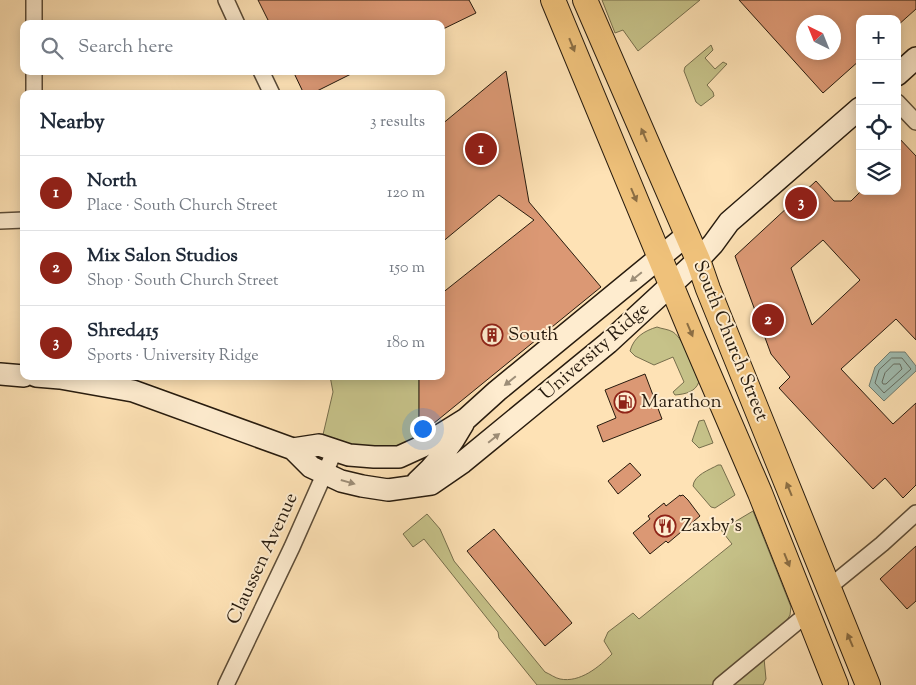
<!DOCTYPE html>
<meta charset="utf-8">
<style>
body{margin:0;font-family:"Sorts Mill Goudy",serif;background:#f2f2f3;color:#1f2937}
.controls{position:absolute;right:15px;top:15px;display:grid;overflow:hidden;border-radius:10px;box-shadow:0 2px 12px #0003}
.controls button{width:45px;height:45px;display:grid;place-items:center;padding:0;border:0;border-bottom:1px solid #e0e1e3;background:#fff;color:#1f2937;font:25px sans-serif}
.compass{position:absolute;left:796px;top:15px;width:45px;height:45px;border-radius:50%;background:#fff;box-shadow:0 2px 12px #0003;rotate:317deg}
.you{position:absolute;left:422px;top:428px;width:18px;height:18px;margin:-12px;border:4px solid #fff;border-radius:50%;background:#1a73e8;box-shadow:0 0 0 8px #1a73e833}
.badge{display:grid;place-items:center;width:32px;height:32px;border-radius:50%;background:#8f2418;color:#fff;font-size:16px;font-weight:700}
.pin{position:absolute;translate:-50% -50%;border:2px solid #fff;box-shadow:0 1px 5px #0006}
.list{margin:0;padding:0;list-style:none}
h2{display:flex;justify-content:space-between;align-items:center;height:65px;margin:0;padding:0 20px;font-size:21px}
h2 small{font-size:16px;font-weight:400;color:#747a83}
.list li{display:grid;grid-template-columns:32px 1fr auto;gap:15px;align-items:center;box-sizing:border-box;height:75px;padding:0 20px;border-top:1px solid #e0e1e3}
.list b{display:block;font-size:19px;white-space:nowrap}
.list p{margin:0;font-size:16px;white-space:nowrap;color:#747a83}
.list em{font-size:16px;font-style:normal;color:#747a83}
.icon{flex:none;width:28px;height:28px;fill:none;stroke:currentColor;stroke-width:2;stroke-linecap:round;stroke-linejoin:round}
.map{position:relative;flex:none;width:916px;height:685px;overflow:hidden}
.search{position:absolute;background:#fff;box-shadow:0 2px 12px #0003;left:20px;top:20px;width:425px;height:55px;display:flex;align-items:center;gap:12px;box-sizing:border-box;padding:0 18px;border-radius:10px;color:#747a83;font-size:19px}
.panel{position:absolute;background:#fff;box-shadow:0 2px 12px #0003;left:20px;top:90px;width:425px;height:290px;border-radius:10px}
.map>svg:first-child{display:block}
.green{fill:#c6c289;stroke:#766e4c}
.water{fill:#a0bdb2;stroke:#707c70}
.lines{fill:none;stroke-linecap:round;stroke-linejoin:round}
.shore{stroke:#646c60;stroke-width:1}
.building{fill:#db9874;stroke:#271b0e;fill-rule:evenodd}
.street-casing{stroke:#5d4d38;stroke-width:18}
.secondary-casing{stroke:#271b0e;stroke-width:24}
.primary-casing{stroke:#271b0e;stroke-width:26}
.street{stroke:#feeccf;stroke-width:15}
.secondary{stroke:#feeccf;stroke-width:21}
.primary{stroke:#efc17a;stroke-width:24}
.oneway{fill:#8b6e44}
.oneway2{fill:#9d8e78}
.labels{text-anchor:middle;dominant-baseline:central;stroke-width:4;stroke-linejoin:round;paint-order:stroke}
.poi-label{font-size:19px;fill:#271b0e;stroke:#feeccf;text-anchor:start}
.street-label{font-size:19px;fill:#271b0e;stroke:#feeccf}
</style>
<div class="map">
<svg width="916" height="685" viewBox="0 0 916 685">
<rect width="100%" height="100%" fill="#fee2b5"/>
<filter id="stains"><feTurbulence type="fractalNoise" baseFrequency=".004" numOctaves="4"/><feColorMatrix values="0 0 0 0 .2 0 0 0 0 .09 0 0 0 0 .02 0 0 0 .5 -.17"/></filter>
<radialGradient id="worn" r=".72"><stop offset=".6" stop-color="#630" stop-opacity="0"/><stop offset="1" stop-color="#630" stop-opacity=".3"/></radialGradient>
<path class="green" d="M602 0H700L638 51 623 30 615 33Z
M711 45 713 50 705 58 715 69 723 62 727 64 707 85 713 92 714 96 701 106 696 102 684 71 685 67Z
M657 327C662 329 668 329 673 332 685 340 693 369 699 382 695 392 686 394 675 395L673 392 684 382 673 357 654 365 635 356 630 351C634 337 644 331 657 327Z
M330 376H419V435L388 453 322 439 333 392Z
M704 420 713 443 699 448 692 441 699 421Z
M718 465H721L735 495 715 508 711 507 693 486C694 475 709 470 718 465Z
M753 511 791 607 790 615 764 658 766 679 763 685H537L499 638 498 632 424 539 413 547 403 534 427 514 440 529 454 561 545 672C550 674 555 678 560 679 580 683 599 667 612 654L604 641 608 632 633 613 639 619 732 544 721 530Z"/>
<path class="water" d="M890 352H905L916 366V371L884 401 869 386 875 367Z"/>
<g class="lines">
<path class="shore" d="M892 358H902L911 369 884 393 875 383 879 370Z
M894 364H900L902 369 886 384H883L882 382 885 373Z"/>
</g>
<path class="building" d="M258 0H469L476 13 441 30V24H270Z
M739 0H916V9L897 26V19H860V60L823 93ZM804 22H834V52H804Z
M293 71H357L311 94H304Z
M506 71 529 202 601 287 428 428 419 433V376H441V294L534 220 499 195 441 243V125Z
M897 136 916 156V340L896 319 841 369 893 424 916 403V485L903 498 885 478 873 489 779 388 790 377 771 354 735 256 816 181 834 201H851L861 191H897ZM823 240 860 280 812 325 791 268Z
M645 374 662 419 603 442 597 426 616 418 605 390Z
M630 463 641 475 618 494 608 481Z
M680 495V496L683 495 688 500 700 516 668 543 666 541 650 554 633 533 650 519 648 516 664 503 666 506Z
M494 529 572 623 545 646 467 551Z
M916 546V601L907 609 880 579Z"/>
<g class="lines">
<g class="street-casing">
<path id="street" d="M226 0 237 24
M34 24V0
M34 71V94
M261 71 272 94
M897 102 916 122
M0 221 24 220
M828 588 882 544 916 513
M226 685 292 547 335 450
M721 685 807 614"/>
</g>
<g class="secondary-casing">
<path id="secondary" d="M897 75 916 58
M0 374 24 376
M36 376 60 378 133 391 293 449 311 467 341 481 362 486 388 490 431 484 463 462 608 343 698 260 713 244 729 222 860 108
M293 449 319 445 349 455 374 457H399L421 447 466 419 497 391 687 235
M417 482C436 465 451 446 463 424"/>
</g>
<g class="primary-casing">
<path id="primary" d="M553 0 692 335 760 493 836 685
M585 0 698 260 708 289 868 685"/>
</g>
<use href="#street" class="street"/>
<use href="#secondary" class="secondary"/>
<use href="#primary" class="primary"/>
</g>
<defs><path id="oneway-solid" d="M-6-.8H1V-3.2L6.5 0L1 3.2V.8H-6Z" transform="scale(1.25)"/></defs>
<g class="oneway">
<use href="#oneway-solid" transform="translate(572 45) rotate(68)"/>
<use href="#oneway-solid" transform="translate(644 135) rotate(-113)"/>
<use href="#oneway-solid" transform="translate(634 195) rotate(67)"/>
<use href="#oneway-solid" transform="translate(690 330) rotate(67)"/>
<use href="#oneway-solid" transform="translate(789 489) rotate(-112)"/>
<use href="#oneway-solid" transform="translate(787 560) rotate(68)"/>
<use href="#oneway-solid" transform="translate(850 640) rotate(-113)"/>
</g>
<g class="oneway2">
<use href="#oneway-solid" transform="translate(636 277) rotate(141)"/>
<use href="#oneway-solid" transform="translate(510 381) rotate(141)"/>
<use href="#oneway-solid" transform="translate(494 438) rotate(-39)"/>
<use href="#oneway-solid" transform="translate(348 482) rotate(16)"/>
</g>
<defs>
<g id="building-ring" transform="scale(1.125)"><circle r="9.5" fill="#feeccf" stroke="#8f2418" stroke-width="1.5"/><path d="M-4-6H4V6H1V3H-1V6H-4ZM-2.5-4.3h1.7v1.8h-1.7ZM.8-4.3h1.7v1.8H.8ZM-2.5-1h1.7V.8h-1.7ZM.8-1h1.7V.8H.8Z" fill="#8f2418"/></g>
<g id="fuel-ring" transform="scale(1.125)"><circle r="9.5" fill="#feeccf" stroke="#8f2418" stroke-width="1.5"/><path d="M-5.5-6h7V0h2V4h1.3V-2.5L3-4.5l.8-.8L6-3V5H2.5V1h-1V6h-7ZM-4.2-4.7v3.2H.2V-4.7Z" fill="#8f2418"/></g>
<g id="restaurant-ring" transform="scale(1.125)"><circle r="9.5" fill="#feeccf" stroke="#8f2418" stroke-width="1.5"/><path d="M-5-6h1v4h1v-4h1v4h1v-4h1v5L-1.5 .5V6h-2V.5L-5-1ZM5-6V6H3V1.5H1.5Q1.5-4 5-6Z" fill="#8f2418"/></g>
</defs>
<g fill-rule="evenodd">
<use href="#building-ring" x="492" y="335"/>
<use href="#fuel-ring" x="625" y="402"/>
<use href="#restaurant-ring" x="665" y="526"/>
</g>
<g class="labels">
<g class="poi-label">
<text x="508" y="335">South</text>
<text x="641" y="402">Marathon</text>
<text x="681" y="526">Zaxby's</text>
</g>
<g class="street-label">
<text transform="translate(730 341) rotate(68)">South Church Street</text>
<text transform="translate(595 352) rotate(-41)">University Ridge</text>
<text transform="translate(263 559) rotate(-65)">Claussen Avenue</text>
</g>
</g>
<rect width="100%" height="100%" filter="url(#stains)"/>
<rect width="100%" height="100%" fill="url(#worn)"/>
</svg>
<div class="controls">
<button>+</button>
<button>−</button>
<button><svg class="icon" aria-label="locate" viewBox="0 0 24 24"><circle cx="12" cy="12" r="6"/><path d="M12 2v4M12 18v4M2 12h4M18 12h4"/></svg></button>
<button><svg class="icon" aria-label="layers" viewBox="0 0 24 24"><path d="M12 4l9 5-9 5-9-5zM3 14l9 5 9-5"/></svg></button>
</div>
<svg class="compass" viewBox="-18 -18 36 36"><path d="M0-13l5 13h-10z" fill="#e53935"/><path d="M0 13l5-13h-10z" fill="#747a83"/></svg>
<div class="you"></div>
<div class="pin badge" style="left:481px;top:149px">1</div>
<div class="pin badge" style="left:768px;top:320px">2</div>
<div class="pin badge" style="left:801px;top:203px">3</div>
<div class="search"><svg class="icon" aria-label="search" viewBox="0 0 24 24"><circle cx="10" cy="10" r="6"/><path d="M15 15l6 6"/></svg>Search here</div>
<section class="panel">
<h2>Nearby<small>3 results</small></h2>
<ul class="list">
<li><span class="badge">1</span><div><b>North</b><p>Place · South Church Street</p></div><em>120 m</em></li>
<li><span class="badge">2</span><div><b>Mix Salon Studios</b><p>Shop · South Church Street</p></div><em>150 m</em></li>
<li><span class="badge">3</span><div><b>Shred415</b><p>Sports · University Ridge</p></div><em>180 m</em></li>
</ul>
</section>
</div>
